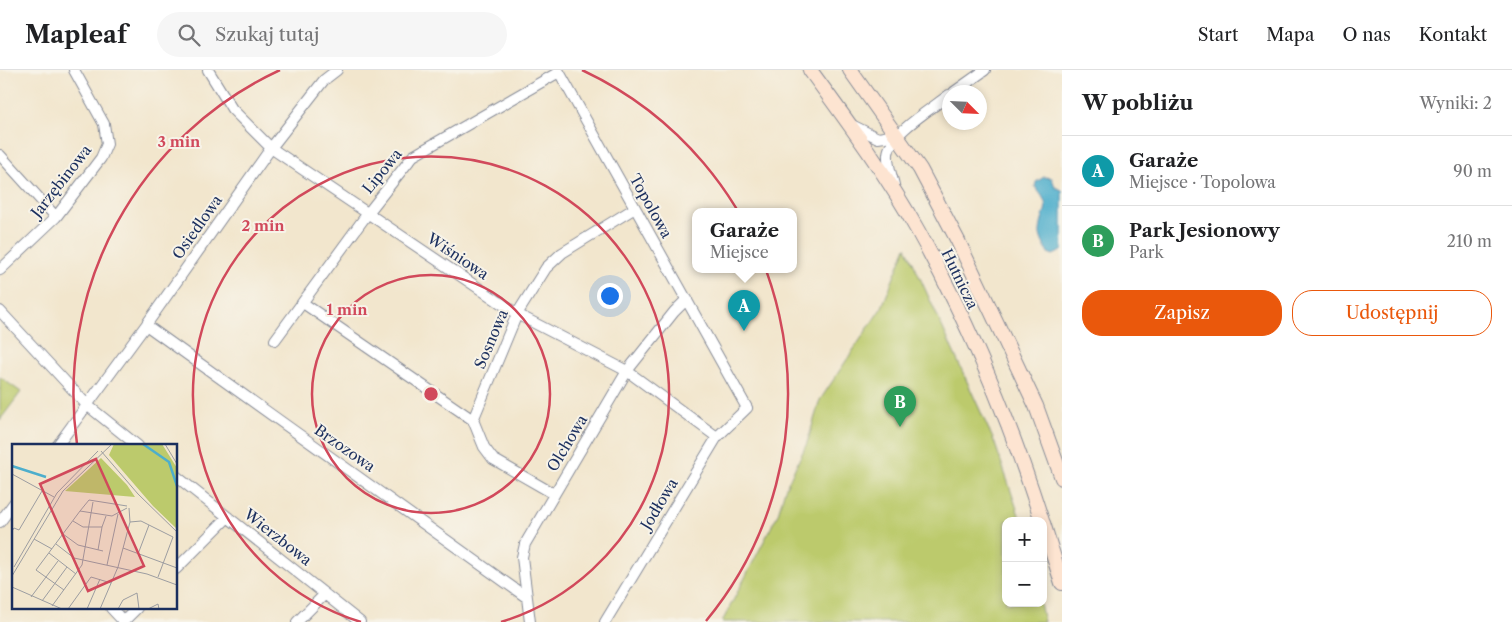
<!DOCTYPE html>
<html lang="pl">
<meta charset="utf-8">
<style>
body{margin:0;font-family:"Libre Caslon Text",serif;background:#f6f6f6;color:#202124}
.controls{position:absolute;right:15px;bottom:15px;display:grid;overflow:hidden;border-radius:10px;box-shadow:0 2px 8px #0003}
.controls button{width:45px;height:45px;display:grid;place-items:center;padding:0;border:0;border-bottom:1px solid #e0e0e0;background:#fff;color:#202124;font:25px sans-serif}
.compass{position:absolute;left:942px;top:15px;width:45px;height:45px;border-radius:50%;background:#fff;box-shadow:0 2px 8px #0003;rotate:114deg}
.you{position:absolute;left:609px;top:225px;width:18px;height:18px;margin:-12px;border:4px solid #fff;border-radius:50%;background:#1a73e8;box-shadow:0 0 0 8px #1a73e833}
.badge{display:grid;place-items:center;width:32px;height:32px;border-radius:50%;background:#ea580c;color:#fff;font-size:16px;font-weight:700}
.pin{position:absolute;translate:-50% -41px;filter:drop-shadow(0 1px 2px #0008)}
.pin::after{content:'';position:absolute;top:26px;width:18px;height:15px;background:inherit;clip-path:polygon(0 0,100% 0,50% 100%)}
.popup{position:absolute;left:692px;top:138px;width:105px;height:65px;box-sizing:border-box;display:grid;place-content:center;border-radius:10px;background:#fff;filter:drop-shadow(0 1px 4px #0005);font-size:16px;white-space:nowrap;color:#757577}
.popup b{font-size:19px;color:#202124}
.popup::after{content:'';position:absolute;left:50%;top:100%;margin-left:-10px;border:10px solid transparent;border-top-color:#fff}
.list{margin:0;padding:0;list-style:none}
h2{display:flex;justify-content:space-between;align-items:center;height:65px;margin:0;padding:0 20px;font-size:21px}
h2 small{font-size:16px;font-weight:400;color:#757577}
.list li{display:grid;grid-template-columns:32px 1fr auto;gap:15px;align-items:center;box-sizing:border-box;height:70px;padding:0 20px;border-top:1px solid #e0e0e0}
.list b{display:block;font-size:19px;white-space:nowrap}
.list p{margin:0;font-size:16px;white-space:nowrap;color:#757577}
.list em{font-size:16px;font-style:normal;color:#757577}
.actions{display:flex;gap:10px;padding:15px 20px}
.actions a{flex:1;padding:11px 0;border:1px solid #ea580c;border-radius:20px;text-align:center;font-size:18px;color:#ea580c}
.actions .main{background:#ea580c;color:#fff}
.icon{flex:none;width:28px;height:28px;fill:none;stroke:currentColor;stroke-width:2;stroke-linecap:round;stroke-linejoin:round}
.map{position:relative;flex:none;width:1062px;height:552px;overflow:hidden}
header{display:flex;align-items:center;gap:30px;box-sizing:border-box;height:70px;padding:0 25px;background:#fff;border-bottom:1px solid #e0e0e0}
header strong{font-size:24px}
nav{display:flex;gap:28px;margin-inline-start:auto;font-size:18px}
.search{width:350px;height:45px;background:#f6f6f6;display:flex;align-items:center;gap:12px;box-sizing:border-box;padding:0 18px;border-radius:28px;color:#757577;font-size:19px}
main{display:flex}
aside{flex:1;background:#fff}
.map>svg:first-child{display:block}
.green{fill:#bcca6c;stroke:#6c7c65}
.water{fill:#4daecc;stroke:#346e95}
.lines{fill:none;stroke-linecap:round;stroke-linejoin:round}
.street-casing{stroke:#868a96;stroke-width:12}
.secondary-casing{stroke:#868a96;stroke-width:16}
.street{stroke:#fff;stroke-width:10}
.secondary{stroke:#fde4d1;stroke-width:14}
.ring{fill:none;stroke:#d1495b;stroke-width:2.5}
.labels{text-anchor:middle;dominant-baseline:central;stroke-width:4;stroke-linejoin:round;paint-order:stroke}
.street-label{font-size:15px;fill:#1b2f5e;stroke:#f7f3e8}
.inset-river{fill:none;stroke:#4daecc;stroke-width:2.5}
.inset-road{fill:none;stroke:#9c9da1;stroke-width:1}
.view{fill:#d1495b;fill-opacity:0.15;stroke:#d1495b;stroke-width:2.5}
.inset-edge{fill:none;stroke:#1b2f5e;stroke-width:2.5}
.centre{fill:#d1495b;stroke:#f7f3e8;stroke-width:2.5}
.ring-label{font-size:15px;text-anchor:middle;font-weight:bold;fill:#d1495b;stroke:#f7f3e8;stroke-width:4;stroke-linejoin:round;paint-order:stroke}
</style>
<header>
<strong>Mapleaf</strong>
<div class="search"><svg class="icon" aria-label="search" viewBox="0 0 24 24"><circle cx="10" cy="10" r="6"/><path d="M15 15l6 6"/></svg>Szukaj tutaj</div>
<nav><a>Start</a><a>Mapa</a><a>O nas</a><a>Kontakt</a></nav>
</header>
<main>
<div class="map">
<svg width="1062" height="552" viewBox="0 0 1062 552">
<rect width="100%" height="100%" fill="#f7f3e8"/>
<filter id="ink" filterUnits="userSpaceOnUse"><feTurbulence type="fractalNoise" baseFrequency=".02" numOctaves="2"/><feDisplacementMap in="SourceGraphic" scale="10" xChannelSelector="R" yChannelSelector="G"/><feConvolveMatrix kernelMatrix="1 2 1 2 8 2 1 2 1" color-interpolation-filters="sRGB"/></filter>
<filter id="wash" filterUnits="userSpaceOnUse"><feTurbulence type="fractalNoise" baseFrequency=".0096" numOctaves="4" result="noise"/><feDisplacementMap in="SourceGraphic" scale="20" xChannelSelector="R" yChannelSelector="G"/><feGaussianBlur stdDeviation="1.12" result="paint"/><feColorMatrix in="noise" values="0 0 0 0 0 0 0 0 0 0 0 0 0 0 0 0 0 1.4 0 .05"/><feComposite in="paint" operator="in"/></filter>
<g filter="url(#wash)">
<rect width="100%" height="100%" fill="#f2e6cd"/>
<path class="green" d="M906 177 994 371 1021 451H1006V533H1040L1044 552H722L778 444 785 419 807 373 820 330 882 237Z
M0 307 21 322 0 350Z"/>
<path class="water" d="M1044 107 1052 108 1055 117 1062 120V181L1053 185 1048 183C1045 177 1039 167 1040 161 1042 139 1054 139 1035 117L1036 112Z"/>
</g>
<g filter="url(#ink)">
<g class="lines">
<g class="street-casing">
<path id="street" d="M208 0 232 39 271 78 517 244 627 301 717 367
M558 0 747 338 717 367 605 552
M954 22 985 0
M852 55 878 68 897 65
M0 85 56 147
M894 115C892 106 887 94 888 84 890 63 933 38 949 25
M0 200 56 147 101 88 107 74 104 54 74 0
M303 233 473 350
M0 241 87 335 138 376
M146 255 526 527
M275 270 368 143 413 86 559 2
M57 376 146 255 271 78 324 10 337 0
M176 406 360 552
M554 424 493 389 484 377 473 350 517 244 546 198 562 183 635 138
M0 452 14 433
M176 499 228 447
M111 538 124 552
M123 552 137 538
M297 552 325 524
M530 552 522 487 525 474 627 301 674 242 687 229"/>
</g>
<g class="secondary-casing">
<path id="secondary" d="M810 0C848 52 887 105 918 161 969 253 1010 351 1042 451
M850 0 920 99 958 171 1036 336 1062 408
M1043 453 1062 513"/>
</g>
<use href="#street" class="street"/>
<use href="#secondary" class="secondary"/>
</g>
</g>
<g class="ring">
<circle cx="431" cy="324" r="119"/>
<path d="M361 552A238 238 0 1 1 501 552"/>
<path d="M77 374A357 357 0 0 1 280 0M582 0A357 357 0 0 1 706 551"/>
</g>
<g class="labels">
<g class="street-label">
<text transform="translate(382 101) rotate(-51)">Lipowa</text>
<text transform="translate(61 111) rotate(-52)">Jarzębinowa</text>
<text transform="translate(651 136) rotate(61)">Topolowa</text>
<text transform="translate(197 157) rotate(-55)">Osiedlowa</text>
<text transform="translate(458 186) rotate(34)">Wiśniowa</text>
<text transform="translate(960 209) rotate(64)">Hutnicza</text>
<text transform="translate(491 269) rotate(-67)">Sosnowa</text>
<text transform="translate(567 373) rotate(-59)">Olchowa</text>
<text transform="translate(345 378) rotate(35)">Brzozowa</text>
<text transform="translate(659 434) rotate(-59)">Jodłowa</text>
<text transform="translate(278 467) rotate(38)">Wierzbowa</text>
</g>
</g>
<g transform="translate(12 374)">
<rect width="165" height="165" fill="#f2e6cd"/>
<path d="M102 0H150L165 24V85L141 62 97 11ZM89 14 115 41 123 53 53 47Z" fill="#bcca6c"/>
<path class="inset-river" d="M131 0 157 18 165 42M0 22 34 33"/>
<path class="inset-road" d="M153 0 165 20M89 7 126 50 165 88M0 30 42 53M68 67 100 72 115 64M61 77 71 83H90L94 72M118 78 129 77 161 93 146 133M0 87 2 84 7 86 30 47M51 90 66 101 91 107M22 95 40 105M44 100 62 114 135 130 165 141M111 104 165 124M86 106 90 83M37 109 64 130M126 110 137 81M95 121 106 70M2 123 45 49 86 7M0 132 51 47 100 0M0 143 50 165M52 146 24 126 68 67 77 56 115 62M19 153 46 117M30 157 55 123M40 162 70 121 81 58M56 165 79 133 99 139M75 165 88 135M88 165 106 123 118 78 117 64M106 165 111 156 125 149 127 165M136 165 146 160 147 165"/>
<path class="view" d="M84 15 132 122 76 147 28 40Z"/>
<rect width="165" height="165" class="inset-edge"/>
</g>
<circle cx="431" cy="324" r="8" class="centre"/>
<g class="ring-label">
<text x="179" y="77">3 min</text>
<text x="263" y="161">2 min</text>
<text x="347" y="245">1 min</text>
</g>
</svg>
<div class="controls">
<button>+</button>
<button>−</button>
</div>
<svg class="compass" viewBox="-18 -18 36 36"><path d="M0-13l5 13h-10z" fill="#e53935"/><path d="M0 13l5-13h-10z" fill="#757577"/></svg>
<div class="you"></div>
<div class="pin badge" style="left:744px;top:261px;background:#0f9aa8">A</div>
<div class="popup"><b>Garaże</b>Miejsce</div>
<div class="pin badge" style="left:900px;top:357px;background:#2e9e5b">B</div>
</div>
<aside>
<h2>W pobliżu<small>Wyniki: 2</small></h2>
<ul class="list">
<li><span class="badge" style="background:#0f9aa8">A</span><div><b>Garaże</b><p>Miejsce · Topolowa</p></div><em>90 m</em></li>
<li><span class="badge" style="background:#2e9e5b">B</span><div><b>Park Jesionowy</b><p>Park</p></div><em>210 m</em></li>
</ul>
<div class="actions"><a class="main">Zapisz</a><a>Udostępnij</a></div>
</aside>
</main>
